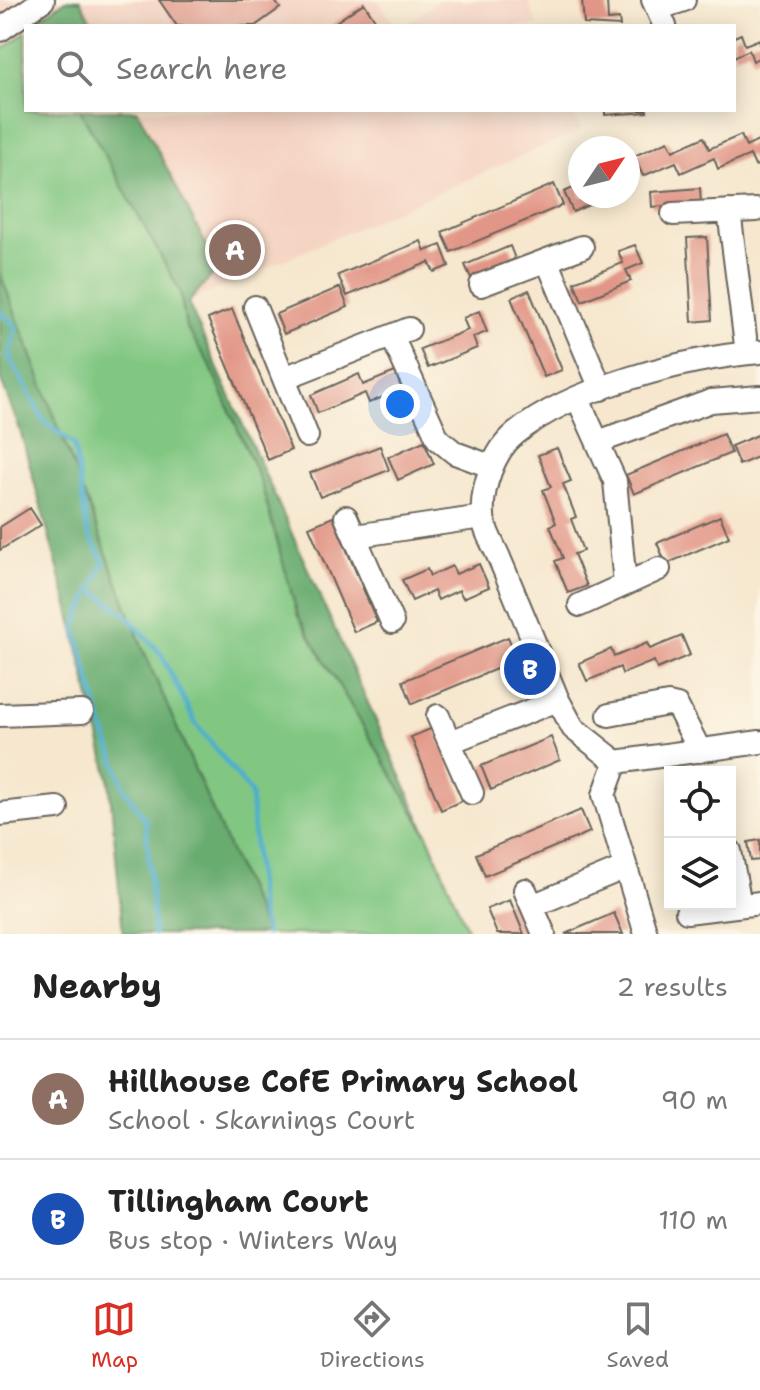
<!DOCTYPE html>
<meta charset="utf-8">
<style>
body{margin:0;font-family:"Shantell Sans",sans-serif;background:#f6f6f6;color:#222}
.controls{position:absolute;right:24px;bottom:24px;display:grid;overflow:hidden;border-radius:0px;box-shadow:0 4px 20px #0003}
.controls button{width:72px;height:72px;display:grid;place-items:center;padding:0;border:0;border-bottom:2px solid #e0e0e0;background:#fff;color:#222;font:40px sans-serif}
.compass{position:absolute;left:568px;top:136px;width:72px;height:72px;border-radius:50%;background:#fff;box-shadow:0 4px 20px #0003;rotate:55deg}
.you{position:absolute;left:400px;top:404px;width:28px;height:28px;margin:-20px;border:6px solid #fff;border-radius:50%;background:#1a73e8;box-shadow:0 0 0 12px #1a73e833}
.badge{display:grid;place-items:center;width:52px;height:52px;border-radius:50%;background:#d93025;color:#fff;font-size:26px;font-weight:700}
.pin{position:absolute;translate:-50% -50%;border:4px solid #fff;box-shadow:0 2px 8px #0006}
.list{margin:0;padding:0;list-style:none}
h2{display:flex;justify-content:space-between;align-items:center;height:104px;margin:0;padding:0 32px;font-size:34px}
h2 small{font-size:26px;font-weight:400;color:#767676}
.list li{display:grid;grid-template-columns:52px 1fr auto;gap:24px;align-items:center;box-sizing:border-box;height:120px;padding:0 32px;border-top:2px solid #e0e0e0}
.list b{display:block;font-size:30px;white-space:nowrap}
.list p{margin:0;font-size:26px;white-space:nowrap;color:#767676}
.list em{font-size:26px;font-style:normal;color:#767676}
.icon{flex:none;width:44px;height:44px;fill:none;stroke:currentColor;stroke-width:2;stroke-linecap:round;stroke-linejoin:round}
.map{position:relative;flex:none;width:760px;height:934px;overflow:hidden}
.search{position:absolute;background:#fff;box-shadow:0 4px 20px #0003;left:24px;right:24px;top:24px;height:88px;display:flex;align-items:center;gap:20px;box-sizing:border-box;padding:0 28px;border-radius:0px;color:#767676;font-size:30px}
.sheet{height:344px;background:#fff}
nav{display:flex;justify-content:space-around;align-items:center;box-sizing:border-box;height:112px;border-top:2px solid #e0e0e0;background:#fff;font-size:22px;color:#767676}
nav a{display:grid;justify-items:center;gap:4px}
nav .on{color:#d93025}
.map>svg:first-child{display:block}
.built{fill:#f5d3c2}
.green{fill:#81c782;stroke:#4e724f;stroke-width:2}
.forest{fill:#68ac70;stroke:#426446;stroke-width:2}
.lines{fill:none;stroke-linecap:round;stroke-linejoin:round}
.stream{stroke:#4dadcc;stroke-width:5}
.building{fill:#e29687}
.minor-casing{stroke:#68635a;stroke-width:26}
.minor{stroke:#fff;stroke-width:22}
</style>
<div class="map">
<svg width="760" height="934" viewBox="0 0 760 934">
<rect width="100%" height="100%" fill="#fcf5e5"/>
<filter id="ink" filterUnits="userSpaceOnUse"><feTurbulence type="fractalNoise" baseFrequency=".0125" numOctaves="2"/><feDisplacementMap in="SourceGraphic" scale="16" xChannelSelector="R" yChannelSelector="G"/><feConvolveMatrix kernelMatrix="1 2 1 2 8 2 1 2 1" color-interpolation-filters="sRGB"/></filter>
<filter id="wash" filterUnits="userSpaceOnUse"><feTurbulence type="fractalNoise" baseFrequency=".006" numOctaves="4" result="noise"/><feDisplacementMap in="SourceGraphic" scale="32" xChannelSelector="R" yChannelSelector="G"/><feGaussianBlur stdDeviation="1.8" result="paint"/><feColorMatrix in="noise" values="0 0 0 0 0 0 0 0 0 0 0 0 0 0 0 0 0 1.4 0 .05"/><feComposite in="paint" operator="in"/></filter>
<g filter="url(#wash)">
<rect width="100%" height="100%" fill="#f6e7ce"/>
<path class="built" d="M0 0H378L396 26H26V32L0 52Z
M439 0H528L538 26H404Z
M87 110H572L581 130 188 302Z"/>
<path class="green" d="M26 32V110H80L180 291 186 327 210 365 260 480 298 616 427 834 469 934H266L144 652 0 273V52Z"/>
<path class="forest" d="M66 0H80L94 26H29Z
M80 110H137L218 268 188 303 427 834 298 616 260 480 210 365 186 327 180 291Z
M0 273 144 652 266 934H123L109 779 68 605 20 430 0 378Z"/>
<g class="lines">
<path class="stream" d="M0 312 16 326 9 356 44 421 74 445 88 534 104 562 75 627 102 724 125 790 146 821 154 934
M92 589 127 616 161 654 196 724 251 793 259 907 266 934"/>
</g>
<g id="blocks">
<path class="building" d="M159 0H274L280 8 255 26H177Z
M582 0H607L608 20 619 19 620 26 584 24Z
M364 3 379 26H330Z
M741 34 745 45 760 39V57L753 61 749 50 734 57V37Z
M605 110H647V112L605 115Z
M741 135 746 147 760 140V164L755 166 750 155 718 169 714 158 681 173 676 162 643 176 634 156 668 141 673 151 704 137 709 149Z
M554 184 563 205 451 252 442 232Z
M580 185V196H609L573 212 564 192Z
M700 188 701 203 652 207 651 192Z
M707 237 712 320 692 322 687 238Z
M421 241 425 251 441 245 449 266 434 272 429 262 347 296 338 275Z
M635 245 643 263 626 270 631 281 582 301 574 282 623 263 618 251Z
M510 246 515 259 471 278 465 265Z
M340 287 348 307 284 334 276 314Z
M529 290 562 370 544 377 511 298Z
M232 309 291 450 268 460 208 319Z
M479 311 487 332 473 337 477 348 428 368 420 349 468 330 463 318Z
M395 372 402 389 369 403 365 393 318 413 311 395 359 374 363 385Z
M723 434 731 453 634 494 626 475Z
M760 434V456L739 465 731 446Z
M424 441 434 464 398 480 388 457Z
M380 446 389 470 320 497 310 473Z
M557 448 571 481 563 484 576 517 571 519 583 551 574 554 587 586 568 593 555 561 563 558 550 526 556 523 543 490 551 487 538 455Z
M30 508 41 525 0 550V527Z
M720 516 729 537 666 564 657 543Z
M333 517 377 622 354 632 309 527Z
M479 564 489 587 463 598 459 590 438 600 434 591 412 601 402 580 427 569 430 576 452 566 456 574Z
M682 636 690 655 657 669 654 661 622 674 620 667 587 681 579 663 611 649 614 657 647 643 650 649Z
M508 637 518 660 412 704 403 681Z
M435 727 464 800 441 810 411 737Z
M551 737 560 760 491 790 481 766Z
M581 810 590 832 485 876 476 854Z
M760 840V860L751 861 748 842Z
M510 900 524 934H497L487 909Z
M614 913 623 934H565Z"/>
</g>
</g>
<g filter="url(#ink)">
<use href="#blocks" fill-opacity="0" stroke="#68635a" stroke-width="2"/>
<g class="lines">
<g class="minor-casing">
<path id="minor" d="M653 0 665 26
M657 9 684 0
M0 30 43 0
M729 211 747 353
M673 214 756 210
M547 260 601 389
M481 285 582 247
M255 307 307 436
M392 336 438 439 455 453 490 466
M760 352C688 358 572 387 515 434 494 451 481 488 483 515 483 529 495 547 500 560 520 607 539 654 558 700L573 728 616 762 760 742
M284 378 409 329
M578 399 615 481 625 584
M598 442 711 401 760 397
M346 517 392 622
M355 536 482 517
M580 605 659 569
M0 715 82 712
M609 715 668 704 677 706 700 751
M438 716 472 793
M450 742 558 700
M616 762 604 795 646 934
M0 814 57 808
M730 851 740 905
M525 890 544 934
M532 906 626 867
M687 912 760 903"/>
</g>
<use href="#minor" class="minor"/>
</g>
</g>
</svg>
<div class="controls">
<button><svg class="icon" aria-label="locate" viewBox="0 0 24 24"><circle cx="12" cy="12" r="6"/><path d="M12 2v4M12 18v4M2 12h4M18 12h4"/></svg></button>
<button><svg class="icon" aria-label="layers" viewBox="0 0 24 24"><path d="M12 4l9 5-9 5-9-5zM3 14l9 5 9-5"/></svg></button>
</div>
<svg class="compass" viewBox="-18 -18 36 36"><path d="M0-13l5 13h-10z" fill="#e53935"/><path d="M0 13l5-13h-10z" fill="#767676"/></svg>
<div class="you"></div>
<div class="pin badge" style="left:235px;top:250px;background:#8d6e63">A</div>
<div class="pin badge" style="left:530px;top:669px;background:#1a4fb4">B</div>
<div class="search"><svg class="icon" aria-label="search" viewBox="0 0 24 24"><circle cx="10" cy="10" r="6"/><path d="M15 15l6 6"/></svg>Search here</div>
</div>
<section class="sheet">
<h2>Nearby<small>2 results</small></h2>
<ul class="list">
<li><span class="badge" style="background:#8d6e63">A</span><div><b>Hillhouse CofE Primary School</b><p>School · Skarnings Court</p></div><em>90 m</em></li>
<li><span class="badge" style="background:#1a4fb4">B</span><div><b>Tillingham Court</b><p>Bus stop · Winters Way</p></div><em>110 m</em></li>
</ul>
</section>
<nav>
<a class="on"><svg class="icon" aria-label="map" viewBox="0 0 24 24"><path d="M3 6l6-2 6 2 6-2v14l-6 2-6-2-6 2zM9 4v14M15 6v14"/></svg>Map</a>
<a><svg class="icon" aria-label="directions" viewBox="0 0 24 24"><path d="M12 3l9 9-9 9-9-9zM9 14v-3h6M13 9l2 2-2 2"/></svg>Directions</a>
<a><svg class="icon" aria-label="saved" viewBox="0 0 24 24"><path d="M7 4h10v16l-5-4-5 4z"/></svg>Saved</a>
</nav>
